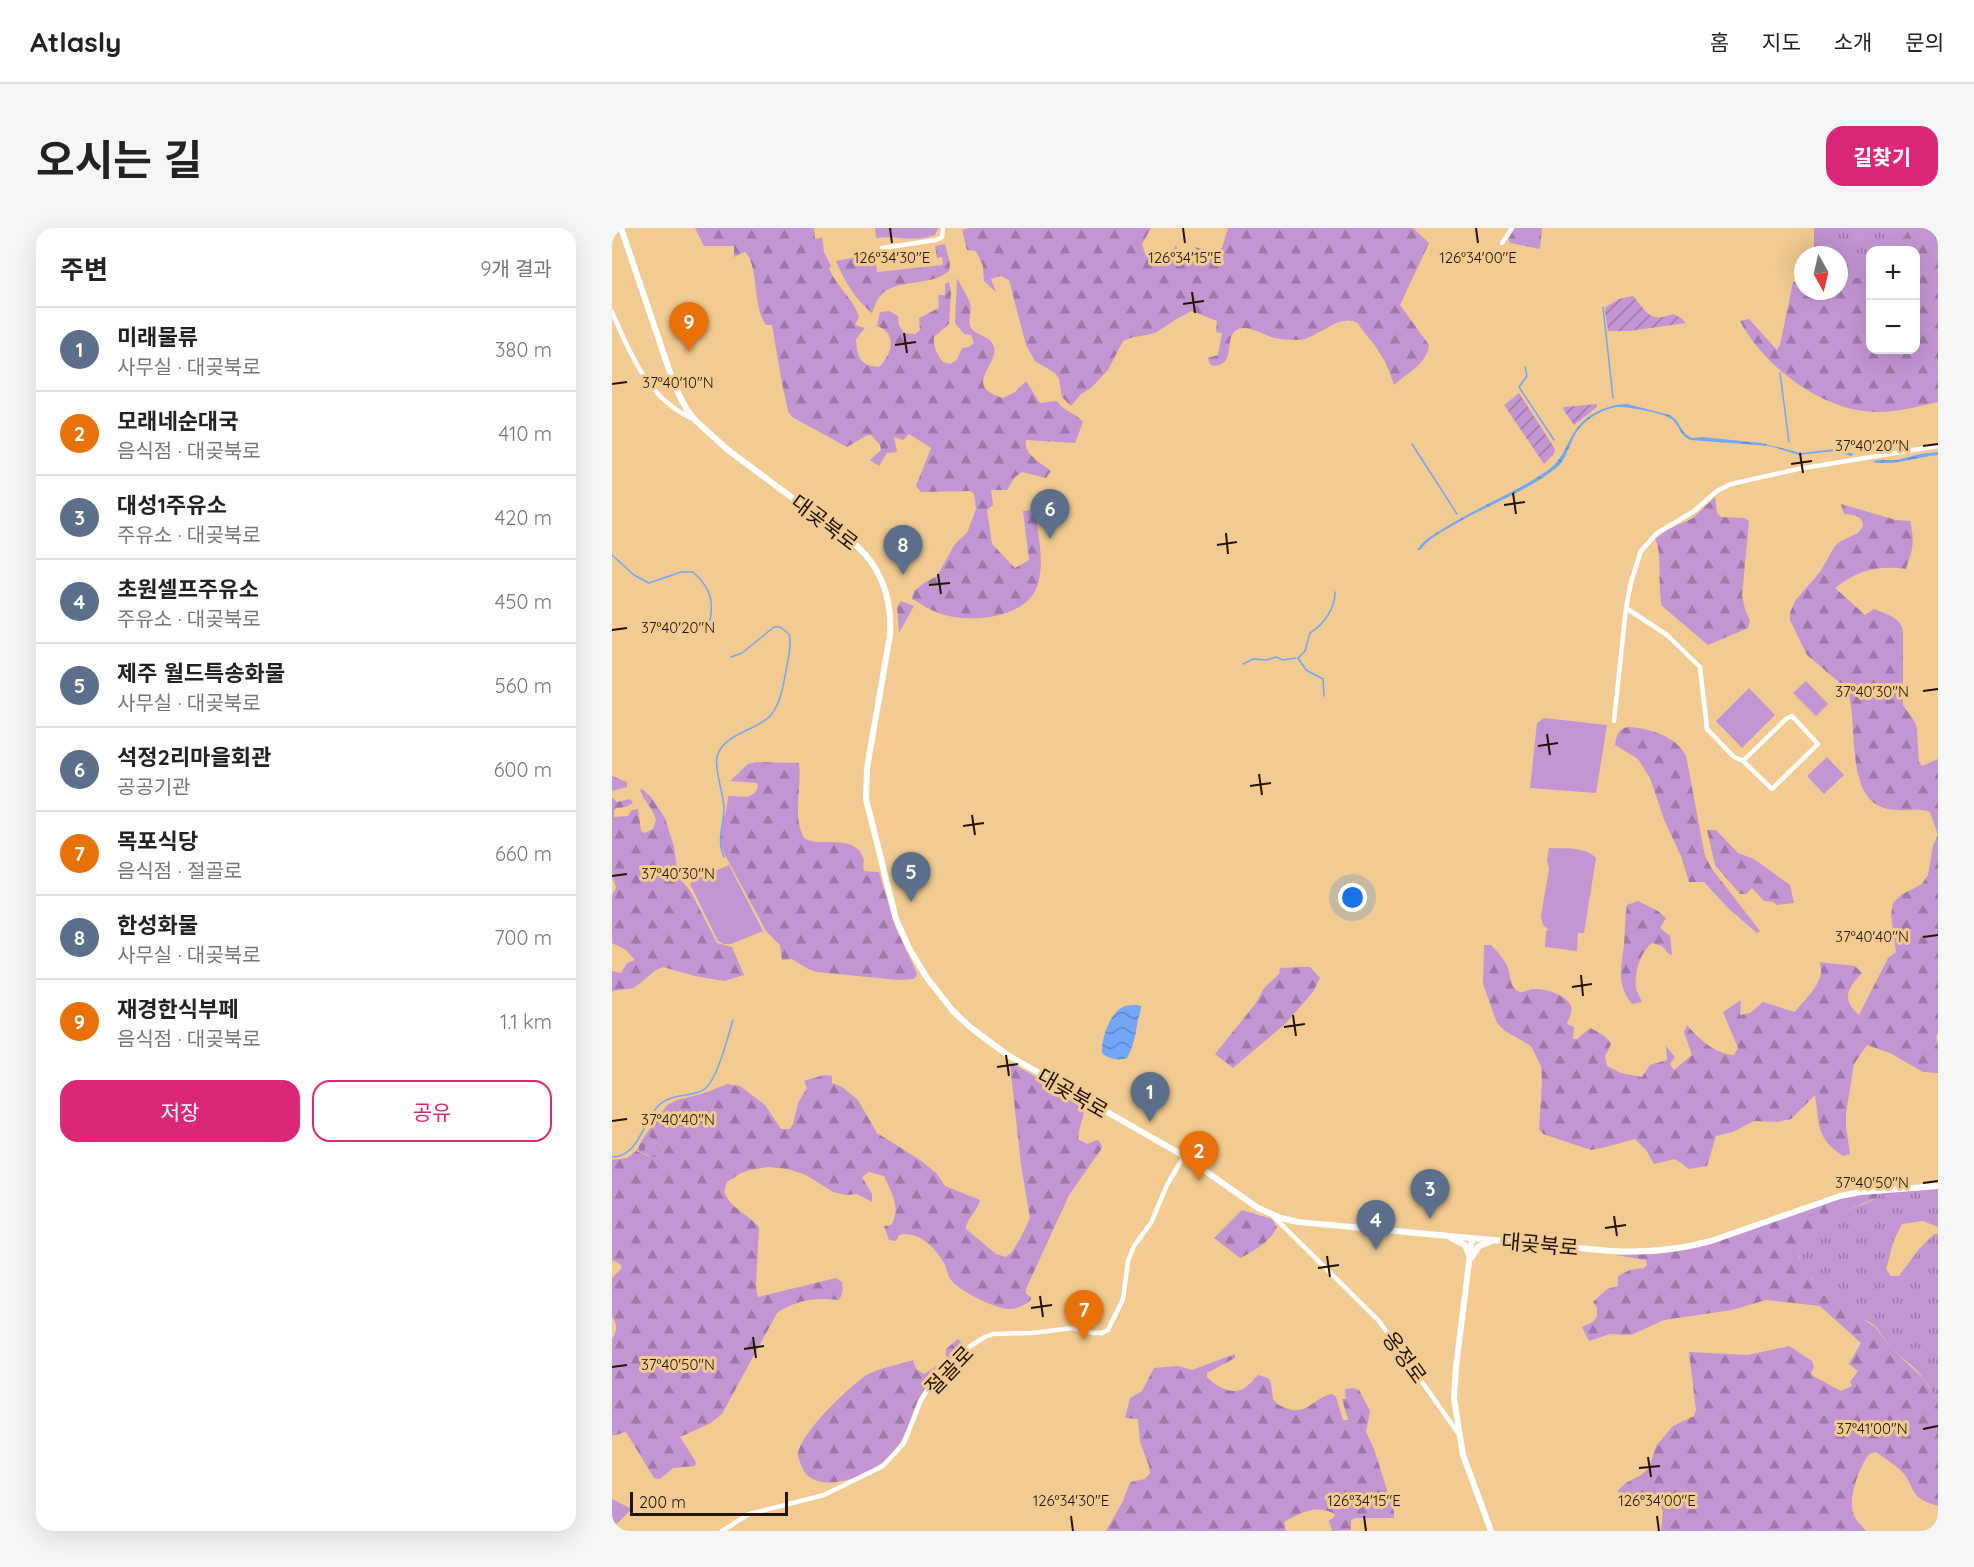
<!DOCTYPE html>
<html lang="ko">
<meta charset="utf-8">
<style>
body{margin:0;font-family:Quicksand,"Noto Sans KR",sans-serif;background:#f6f6f6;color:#222}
.controls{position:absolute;right:18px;top:18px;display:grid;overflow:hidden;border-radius:12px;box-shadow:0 6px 24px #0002}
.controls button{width:54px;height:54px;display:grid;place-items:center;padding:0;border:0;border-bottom:2px solid #e0e0e0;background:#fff;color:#222;font:30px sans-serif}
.compass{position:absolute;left:1182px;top:18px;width:54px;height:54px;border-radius:50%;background:#fff;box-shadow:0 6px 24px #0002;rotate:172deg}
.scale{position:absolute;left:18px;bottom:15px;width:158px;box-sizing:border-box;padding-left:6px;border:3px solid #221400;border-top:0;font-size:16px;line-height:21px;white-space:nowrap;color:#221400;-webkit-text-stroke:4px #f1cb91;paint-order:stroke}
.you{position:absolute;left:741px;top:670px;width:21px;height:21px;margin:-15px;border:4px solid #fff;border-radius:50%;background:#1a73e8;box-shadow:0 0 0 9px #1a73e833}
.badge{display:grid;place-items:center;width:39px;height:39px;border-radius:50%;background:#db2777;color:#fff;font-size:20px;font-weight:700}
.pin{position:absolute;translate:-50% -50px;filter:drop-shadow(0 2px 3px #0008)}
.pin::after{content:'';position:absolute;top:32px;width:21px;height:18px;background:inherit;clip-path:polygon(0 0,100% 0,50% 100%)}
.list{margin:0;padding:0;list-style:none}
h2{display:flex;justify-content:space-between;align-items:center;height:78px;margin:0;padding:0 24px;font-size:26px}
h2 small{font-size:20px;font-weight:400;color:#767676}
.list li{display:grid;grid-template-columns:39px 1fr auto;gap:18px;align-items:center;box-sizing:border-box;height:84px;padding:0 24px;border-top:2px solid #e0e0e0}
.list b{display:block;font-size:22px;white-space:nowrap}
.list p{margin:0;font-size:20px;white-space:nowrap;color:#767676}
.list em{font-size:20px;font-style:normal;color:#767676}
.actions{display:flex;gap:12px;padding:18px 24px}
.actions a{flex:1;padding:14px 0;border:2px solid #db2777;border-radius:18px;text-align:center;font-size:21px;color:#db2777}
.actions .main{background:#db2777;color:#fff}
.map{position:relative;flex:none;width:1326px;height:1303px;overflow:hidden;border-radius:18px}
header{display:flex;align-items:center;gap:36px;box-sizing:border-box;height:84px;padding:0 30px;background:#fff;border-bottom:2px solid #e0e0e0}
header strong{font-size:28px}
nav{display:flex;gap:33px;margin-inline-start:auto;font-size:21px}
.intro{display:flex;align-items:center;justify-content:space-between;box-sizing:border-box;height:144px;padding:0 36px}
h1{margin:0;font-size:42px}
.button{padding:15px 27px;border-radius:18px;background:#db2777;color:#fff;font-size:21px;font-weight:700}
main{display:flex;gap:36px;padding:0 36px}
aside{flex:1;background:#fff;border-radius:18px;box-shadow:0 6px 24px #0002}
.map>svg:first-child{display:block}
.grass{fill:url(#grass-tufts)}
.forest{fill:url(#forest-firs)}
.cemetery{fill:url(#cemetery-stones)}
.garden{fill:url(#garden-furrows)}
.pitch{fill:#c395d2}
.water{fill:url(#water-waves)}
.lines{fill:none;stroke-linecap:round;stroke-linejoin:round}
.stream{stroke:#71a7f6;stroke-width:1.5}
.minor{stroke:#fff;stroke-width:4.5}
.tertiary{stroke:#fff;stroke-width:6}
.ticks{fill:none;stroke:#221400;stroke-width:2}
.labels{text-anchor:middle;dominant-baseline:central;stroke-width:6;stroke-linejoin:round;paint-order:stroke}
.street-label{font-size:21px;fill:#221400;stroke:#f1cb91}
.ticks-label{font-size:15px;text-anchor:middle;fill:#221400;stroke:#f1cb91;stroke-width:6;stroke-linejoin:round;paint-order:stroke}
</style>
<header>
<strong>Atlasly</strong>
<nav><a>홈</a><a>지도</a><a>소개</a><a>문의</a></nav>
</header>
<div class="intro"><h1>오시는 길</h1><a class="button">길찾기</a></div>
<main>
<aside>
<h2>주변<small>9개 결과</small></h2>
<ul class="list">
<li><span class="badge" style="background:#5c6f8a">1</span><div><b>미래물류</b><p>사무실 · 대곶북로</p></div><em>380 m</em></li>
<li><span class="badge" style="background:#e8710a">2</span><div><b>모래네순대국</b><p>음식점 · 대곶북로</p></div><em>410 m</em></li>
<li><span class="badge" style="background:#5c6f8a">3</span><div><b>대성1주유소</b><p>주유소 · 대곶북로</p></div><em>420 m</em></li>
<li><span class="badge" style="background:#5c6f8a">4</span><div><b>초원셀프주유소</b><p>주유소 · 대곶북로</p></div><em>450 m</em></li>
<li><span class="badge" style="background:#5c6f8a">5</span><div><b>제주 월드특송화물</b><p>사무실 · 대곶북로</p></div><em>560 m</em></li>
<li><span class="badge" style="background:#5c6f8a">6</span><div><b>석정2리마을회관</b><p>공공기관</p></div><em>600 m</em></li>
<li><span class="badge" style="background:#e8710a">7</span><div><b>목포식당</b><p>음식점 · 절골로</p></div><em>660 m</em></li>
<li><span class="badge" style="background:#5c6f8a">8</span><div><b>한성화물</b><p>사무실 · 대곶북로</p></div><em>700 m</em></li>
<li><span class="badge" style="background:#e8710a">9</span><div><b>재경한식부페</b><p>음식점 · 대곶북로</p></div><em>1.1 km</em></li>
</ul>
<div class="actions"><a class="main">저장</a><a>공유</a></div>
</aside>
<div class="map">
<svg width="1326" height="1303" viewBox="0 0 1326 1303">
<defs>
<pattern id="grass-tufts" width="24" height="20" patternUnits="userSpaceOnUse" patternTransform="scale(1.5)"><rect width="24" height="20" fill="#c395d2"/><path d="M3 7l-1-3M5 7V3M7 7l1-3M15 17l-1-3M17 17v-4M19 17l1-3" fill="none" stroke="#9e78a8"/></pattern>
<pattern id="forest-firs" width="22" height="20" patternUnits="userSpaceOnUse" patternTransform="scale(1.5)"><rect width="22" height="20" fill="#c395d2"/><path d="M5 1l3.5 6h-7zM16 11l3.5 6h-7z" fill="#9e78a8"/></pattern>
<pattern id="cemetery-stones" width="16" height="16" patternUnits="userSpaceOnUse" patternTransform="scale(1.5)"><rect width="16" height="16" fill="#c395d2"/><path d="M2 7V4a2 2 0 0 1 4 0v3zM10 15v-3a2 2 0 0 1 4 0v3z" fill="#9e78a8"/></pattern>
<pattern id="garden-furrows" width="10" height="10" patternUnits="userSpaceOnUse" patternTransform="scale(1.5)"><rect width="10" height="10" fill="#c395d2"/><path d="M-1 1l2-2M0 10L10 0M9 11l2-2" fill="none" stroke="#9e78a8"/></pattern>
<pattern id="water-waves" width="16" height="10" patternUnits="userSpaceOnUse" patternTransform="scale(1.5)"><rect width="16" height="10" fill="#71a7f6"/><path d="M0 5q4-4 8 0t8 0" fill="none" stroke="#5c87c5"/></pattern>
</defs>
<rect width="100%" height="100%" fill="#f1cb91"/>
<path class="grass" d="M1202 0H1296L1294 6 1280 22H1258V50H1227V27H1202Z
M1326 961V999L1311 993 1290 996 1282 1012 1274 1041 1279 1048H1287L1307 1021 1322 1006H1326V1174C1321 1167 1318 1158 1312 1151 1303 1138 1289 1130 1278 1119 1273 1113 1270 1106 1265 1100 1258 1093 1249 1091 1241 1086 1226 1077 1176 1036 1188 1017 1199 1000 1221 988 1240 980 1251 976 1264 973 1271 963Z"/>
<path class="forest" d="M83 0H202L203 11 210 10 212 24 219 38 217 40C224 59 241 69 247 89L243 97 253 100 244 111C245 129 248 138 267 139 280 127 286 105 265 98L268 84 277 83 286 88 287 97 292 105 303 106 308 102 307 90 327 80 326 67H333V56L337 54 339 64 337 96 322 109C321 118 325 127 331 134L338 136 345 132 350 120 357 119 362 115 359 107 352 106 343 95 345 50C349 58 355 67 358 75 360 82 356 92 358 98 362 108 379 107 382 119 387 137 349 158 391 170L403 164 414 153 428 175 445 173C451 183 464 185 471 194L463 215 414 212C411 226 429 235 439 243L434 250 410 244 403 249 395 262H379L381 277 375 282 380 316 403 340 417 332 411 283 424 282C425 308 433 331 426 356 416 390 362 395 333 387 321 384 311 377 300 371L302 363 312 355 325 348 343 316 355 305 364 281 362 266 358 263 309 264 304 258 319 220 297 206 291 212 282 209 285 224 275 225 267 238 258 232 269 222 268 217 259 207H255L235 219 180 189 176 183 169 150 160 97H154C140 77 147 37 133 24L122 29V18H92Z
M357 0H539L530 16 533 26 546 32H556L564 17 567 28C576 32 580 35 588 28L583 19C592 22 600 25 610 20L616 0H801L817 15 788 77 817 117C815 136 795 145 782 157 778 145 774 133 766 122 760 112 751 105 746 95 726 84 705 112 686 112 678 112 670 111 662 110 652 107 633 94 623 103 612 112 625 137 601 138L598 136 596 130 606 127 610 105 604 104 605 93 580 83 568 89 543 105 518 110 511 113 496 142 479 160 469 166 459 178 450 169 447 151 443 145 423 133 414 117 397 52 389 48 379 51 384 64 372 53 371 38 364 23 355 22 350 2Z
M903 0H930L928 21 898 15 896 11Z
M1296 0H1326V174C1307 178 1286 184 1266 184 1213 185 1152 139 1128 93L1137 91 1165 122 1168 117 1181 54 1191 53V63H1227V50H1257L1258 122H1304V22H1280L1294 6Z
M333 16 338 36 337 43C320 58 290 51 272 64 265 69 263 78 260 85 243 71 233 54 224 33L250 28 258 23 262 25 265 44 331 37 330 29 325 30 323 18Z
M1103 269 1105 285 1109 289 1132 290 1137 293 1130 368 1133 381 1138 393 1136 400 1096 417 1050 378C1045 357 1051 326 1043 311L1057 301 1081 290Z
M1229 276 1284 292 1298 293C1303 316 1301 319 1294 341 1265 337 1246 342 1223 360L1253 387 1262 381C1275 387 1290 389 1291 405V477L1303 494 1305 501 1307 534 1310 538 1326 531V805L1324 809 1326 818V845L1311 844 1278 825 1255 817 1242 836 1234 885V899L1238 926 1231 928C1203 909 1208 897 1203 867L1179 891 1165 894 1142 893 1121 904 1104 908 1095 938 1077 941 1063 931 1042 936 1034 922 1023 911 994 919 979 922 931 906 927 901 930 853 929 838 919 818 893 803 885 795 871 756 872 717H879C886 724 892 731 896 740 899 747 897 756 904 762 911 767 915 761 922 761 933 760 955 767 959 778 961 785 956 791 955 796L962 799 961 811H965L978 800C986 804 995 808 999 816L993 828 995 838 1009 845 1030 849 1038 837 1055 832 1054 818 1063 829 1058 836 1062 842 1080 827 1072 804 1075 797C1087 811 1103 826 1122 827L1126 820 1111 784 1129 772 1128 787 1138 785 1151 774 1183 784C1193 771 1216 752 1207 734L1243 738 1250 745C1235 761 1229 771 1247 787L1276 730 1284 724 1279 687 1281 675 1289 667 1310 656 1316 647 1321 617 1326 607 1318 584C1304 579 1287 585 1272 580 1232 568 1247 492 1235 461L1195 427 1178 392V385L1183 373 1208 344 1223 318 1229 313 1246 305 1251 298C1251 287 1241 287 1232 286Z
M289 373 302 378 287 405 285 379Z
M1018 499C1038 501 1064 508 1074 528L1093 628 1100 641 1148 703 1145 705 1117 681 1092 654H1077L1069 628 1053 594 1038 550 1026 531 1003 517C1005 506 1006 500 1018 499Z
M144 534 187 535C190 560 180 588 192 610 205 620 242 605 251 629 253 633 250 638 252 643L267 644 283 698 304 743 305 747 302 751 286 752 205 744 196 741 180 731 170 732 168 717 154 703 112 625C104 606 115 588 116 568 128 567 140 574 146 559L145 555 118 553 136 536Z
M0 548 15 554V559L0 563Z
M30 561 39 569 53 590 62 619 66 648 79 664 105 715 120 719 132 747 112 753 83 748 51 739 44 742 22 760 0 763V743L9 745 15 735 23 732 14 722 0 715V667L4 660 0 648V569L5 574 18 571 21 575 14 579 4 580 2 583V589L16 588 20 582 26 581 29 603 33 605 41 601 44 592C41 580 31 572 28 562Z
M1095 602H1104L1126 625 1142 631 1178 657 1182 675 1164 677 1162 674 1152 673 1140 660 1134 666H1128L1103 637Z
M1026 673 1046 683 1054 690 1048 700 1058 708 1060 727 1057 726 1050 718 1040 715C1028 724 1022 745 1024 760 1025 765 1028 769 1030 774L1020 776C1003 754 1010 740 1012 716 1013 703 1013 690 1015 677Z
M690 739H698L708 750 701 764 673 796 621 840 603 826 644 775 652 760 667 746 668 740Z
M399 835 474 877 467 903 466 911 475 916 485 912 488 914 490 920 457 967 414 1061V1066L419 1069V1072C413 1077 405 1081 397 1081 384 1081 347 1063 339 1052 335 1047 335 1040 332 1035 323 1019 305 1002 287 1007L284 1013 277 1012 272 998 279 997C290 980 279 964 272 948L257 944 250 949 260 966V974L245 966 234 967 221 964 194 947 176 941 156 939 138 942 129 945 115 954 112 964C121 983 135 985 147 999L144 1057 146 1069 224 1050 230 1054C231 1060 231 1068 226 1072 205 1069 183 1072 165 1085L110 1186 99 1195 68 1209 84 1234 83 1238 61 1240 48 1251 42 1250 14 1204 0 1208V1111C5 1104 6 1096 0 1089V1050L10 1040 8 1036 0 1032V932L15 930 24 923 36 928 52 922 49 918 34 906 55 877 65 872 93 865 115 856 128 858 153 877 169 901H178L181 896 186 875 195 860 192 853 212 847 220 848V855L230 859 246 872 265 905 311 934 325 946 333 958 368 972C366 983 354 991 354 1001L384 1026 394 1029 400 1024 408 1011 418 990 409 937 398 836Z
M1271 963 1264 970 1237 981 1209 997 1187 1018 1186 1029 1199 1050 1223 1072 1264 1100 1278 1119 1312 1151 1326 1174V1278C1300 1270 1305 1267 1293 1247 1290 1242 1268 1226 1263 1224L1257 1226C1247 1240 1235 1271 1242 1287 1244 1293 1250 1298 1254 1303H1049L1051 1283 1048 1278 1020 1271 1005 1263 1014 1255 1029 1247 1037 1240 1044 1218 1061 1198 1082 1188 1084 1182 1077 1124 1136 1127 1177 1118 1200 1133 1202 1139 1199 1145 1201 1148 1229 1163 1240 1158 1238 1154 1246 1143 1237 1136 1249 1115 1208 1078 1154 1072 1120 1082 1052 1092 1019 1107 998 1106 977 1113 970 1099 981 1094 985 1088V1080L981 1074 995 1061 1006 1058V1048L1018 1042 1032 1040 1035 1037 1034 1032 1003 1027 1046 1026 1085 1019 1211 973Z
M630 982 660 991 665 999C659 1013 642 1023 628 1030L602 1010Z
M346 1111 354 1119C338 1132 314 1156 305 1174 298 1191 294 1209 282 1223 266 1243 220 1266 196 1248 191 1244 188 1234 186 1228 186 1207 236 1160 253 1148 266 1140 286 1137 301 1132L304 1141 312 1146 334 1132V1121Z
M623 1126V1130L595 1145V1149C603 1158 619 1167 631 1161 637 1158 641 1151 646 1147L656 1150 659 1155 661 1171C665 1177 670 1179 677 1181 695 1187 703 1169 720 1166L724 1169 731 1192H736L730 1171H734L733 1161 741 1160 747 1162 758 1183 754 1204 762 1221 782 1284V1290H743L739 1292V1302L720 1303 717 1293 722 1289 723 1286C705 1276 689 1284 672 1294L674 1303H494L511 1273 517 1257 519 1254 533 1251 538 1245 537 1238 528 1214 526 1191 513 1190 518 1170 530 1163 542 1140 566 1138 580 1142Z
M0 1271 20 1281 0 1300Z"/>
<path class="cemetery" d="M34 906 51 920V925C41 933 34 925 24 923Z"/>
<path class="garden" d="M1021 68C1036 85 1037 95 1061 86L1069 90 1074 95 1018 103H996L993 84 994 79 1007 71Z
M907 165 943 221 942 226 932 236 892 177Z
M985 176V179L962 197 951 181 952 179Z"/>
<path class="pitch" d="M263 0H326L323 7C302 15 285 7 264 10Z
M1194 453 1216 476 1204 488 1181 465Z
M1137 460 1163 487 1130 520 1104 493Z
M932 490 995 497 984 565 918 560 925 495Z
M1215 529 1232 547 1212 566 1195 548Z
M937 620C952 621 973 618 984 630L972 705H966L965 723 933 719 934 703 937 702 931 697 929 688 937 641 935 632Z
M117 637 151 703 119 716H112L106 713 78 656 82 652Z"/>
<path class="water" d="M1015 176 1058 187 1064 192 1073 206 1080 210 1090 209 1149 215 1189 225 1223 221 1242 226 1239 228 1223 223 1187 227 1158 218 1079 212C1067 208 1068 196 1058 190 1052 185 1013 178 1005 179 986 182 967 195 960 213 955 223 953 233 944 240 913 265 874 277 840 298 828 305 817 310 808 322H805C812 311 823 306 834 299 866 279 903 265 935 243 948 234 951 224 959 210 970 188 991 177 1015 176Z
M1326 224V227C1303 229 1284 238 1261 234L1265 232H1285L1308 226Z
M524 777 529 778C529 784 527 787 526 792 523 807 523 815 515 830 507 833 496 831 490 825 489 812 497 787 509 780 513 777 519 777 524 777Z"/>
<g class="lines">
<path class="stream" d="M991 79 1001 170
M913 139 915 148 907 159 942 212
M1168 145 1177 214
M800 216 845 286
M0 327 22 347 37 355 69 344H81C100 361 103 376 96 400
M631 436 641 431 655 432 664 429 671 432 684 430
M712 468 711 451 694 442 686 430 693 423 698 405C712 396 723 381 723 364
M112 629C104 611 112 598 112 579 111 565 102 539 105 529 111 505 145 503 159 487 169 474 171 458 174 443 176 431 180 418 177 406L168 399H162L130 425 119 429
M0 929C27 929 31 893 47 877 61 864 83 870 94 860 106 849 116 808 121 792"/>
<path class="minor" d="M890 15 900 0
M270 20 324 12 330 9 331 0
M0 84C19 127 35 170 81 191
M1014 380 1055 407 1088 439 1095 501 1122 529 1131 533 1174 491 1180 488 1206 516 1160 561 1131 533
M1002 493 1014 380 1019 354 1029 323 1045 305 1081 284 1105 263 1119 256 1186 241 1326 218
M662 989 767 1093 846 1205
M110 1303 137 1286 212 1267 271 1238 292 1215 309 1172 314 1164 342 1132 360 1117 373 1109 381 1106 420 1105 461 1100 481 1105H490L496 1102 511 1071 516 1033 522 1018 539 995 555 957 572 928"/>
<path class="tertiary" d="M9 0 63 159 75 182 84 193 116 222 245 318C271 342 280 372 278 407L255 540 254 571 284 691 297 720 315 750 341 783 358 799 394 826 572 928 646 980 669 990 686 994 999 1023C1033 1025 1066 1022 1099 1013L1228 968 1249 964 1326 958
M839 1010 853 1017 857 1027
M860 1010 844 1139 842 1171 851 1227 879 1303
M859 1030 867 1018 880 1013"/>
</g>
<path class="ticks" d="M278 0 280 15M571 0 573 15M864 0 866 15M580 64 583 85M571 76 592 73M292 105 295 125M283 117 304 114M0 156 15 154M1311 218 1326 216M1188 225 1191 245M1179 236 1200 233M901 265 904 286M892 277 913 274M614 305 616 326M605 317 625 314M326 346 329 366M317 357 338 355M0 402 15 400M1311 463 1326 461M935 506 938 527M926 518 946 515M647 546 650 567M638 558 659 555M360 587 363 607M351 598 372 595M0 648 15 646M1311 709 1326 707M969 747 971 768M960 759 980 756M681 787 684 808M672 799 693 796M394 827 397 848M385 839 406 836M0 893 15 891M1311 955 1326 953M1002 988 1005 1008M993 1000 1014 997M715 1028 718 1049M706 1040 727 1037M428 1068 431 1089M419 1080 440 1077M141 1109 144 1130M132 1121 152 1118M0 1139 15 1137M1311 1201 1326 1198M1036 1229 1039 1249M1027 1240 1048 1238M459 1288 461 1303M752 1288 754 1303M1045 1288 1047 1303"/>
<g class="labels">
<g class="street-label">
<text transform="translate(213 294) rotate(37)">대곶북로</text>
<text transform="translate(461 865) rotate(30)">대곶북로</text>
<text transform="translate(928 1016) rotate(5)">대곶북로</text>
<text transform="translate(793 1129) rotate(54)">옹정로</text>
<text transform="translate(337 1142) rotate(-46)">절골로</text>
</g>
</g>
<g class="ticks-label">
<text x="280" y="35">126°34'30"E</text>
<text x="573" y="35">126°34'15"E</text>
<text x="866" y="35">126°34'00"E</text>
<text x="66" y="160">37°40'10"N</text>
<text x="1260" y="223">37°40'20"N</text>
<text x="66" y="405">37°40'20"N</text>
<text x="1260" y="469">37°40'30"N</text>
<text x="66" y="651">37°40'30"N</text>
<text x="1260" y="714">37°40'40"N</text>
<text x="66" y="897">37°40'40"N</text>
<text x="1260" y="960">37°40'50"N</text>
<text x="66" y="1142">37°40'50"N</text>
<text x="1260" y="1206">37°41'00"N</text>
<text x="459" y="1278">126°34'30"E</text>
<text x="752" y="1278">126°34'15"E</text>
<text x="1045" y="1278">126°34'00"E</text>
</g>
</svg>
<div class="controls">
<button>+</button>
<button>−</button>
</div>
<svg class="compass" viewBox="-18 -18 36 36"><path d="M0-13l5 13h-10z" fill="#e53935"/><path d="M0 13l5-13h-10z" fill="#767676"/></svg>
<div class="scale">200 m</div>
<div class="you"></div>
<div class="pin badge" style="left:538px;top:894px;background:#5c6f8a">1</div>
<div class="pin badge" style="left:587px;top:953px;background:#e8710a">2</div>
<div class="pin badge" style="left:818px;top:991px;background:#5c6f8a">3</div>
<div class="pin badge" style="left:764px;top:1022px;background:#5c6f8a">4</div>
<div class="pin badge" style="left:299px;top:674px;background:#5c6f8a">5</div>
<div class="pin badge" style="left:438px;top:311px;background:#5c6f8a">6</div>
<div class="pin badge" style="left:472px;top:1112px;background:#e8710a">7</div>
<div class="pin badge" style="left:291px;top:347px;background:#5c6f8a">8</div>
<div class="pin badge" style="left:77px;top:124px;background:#e8710a">9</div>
</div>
</main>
